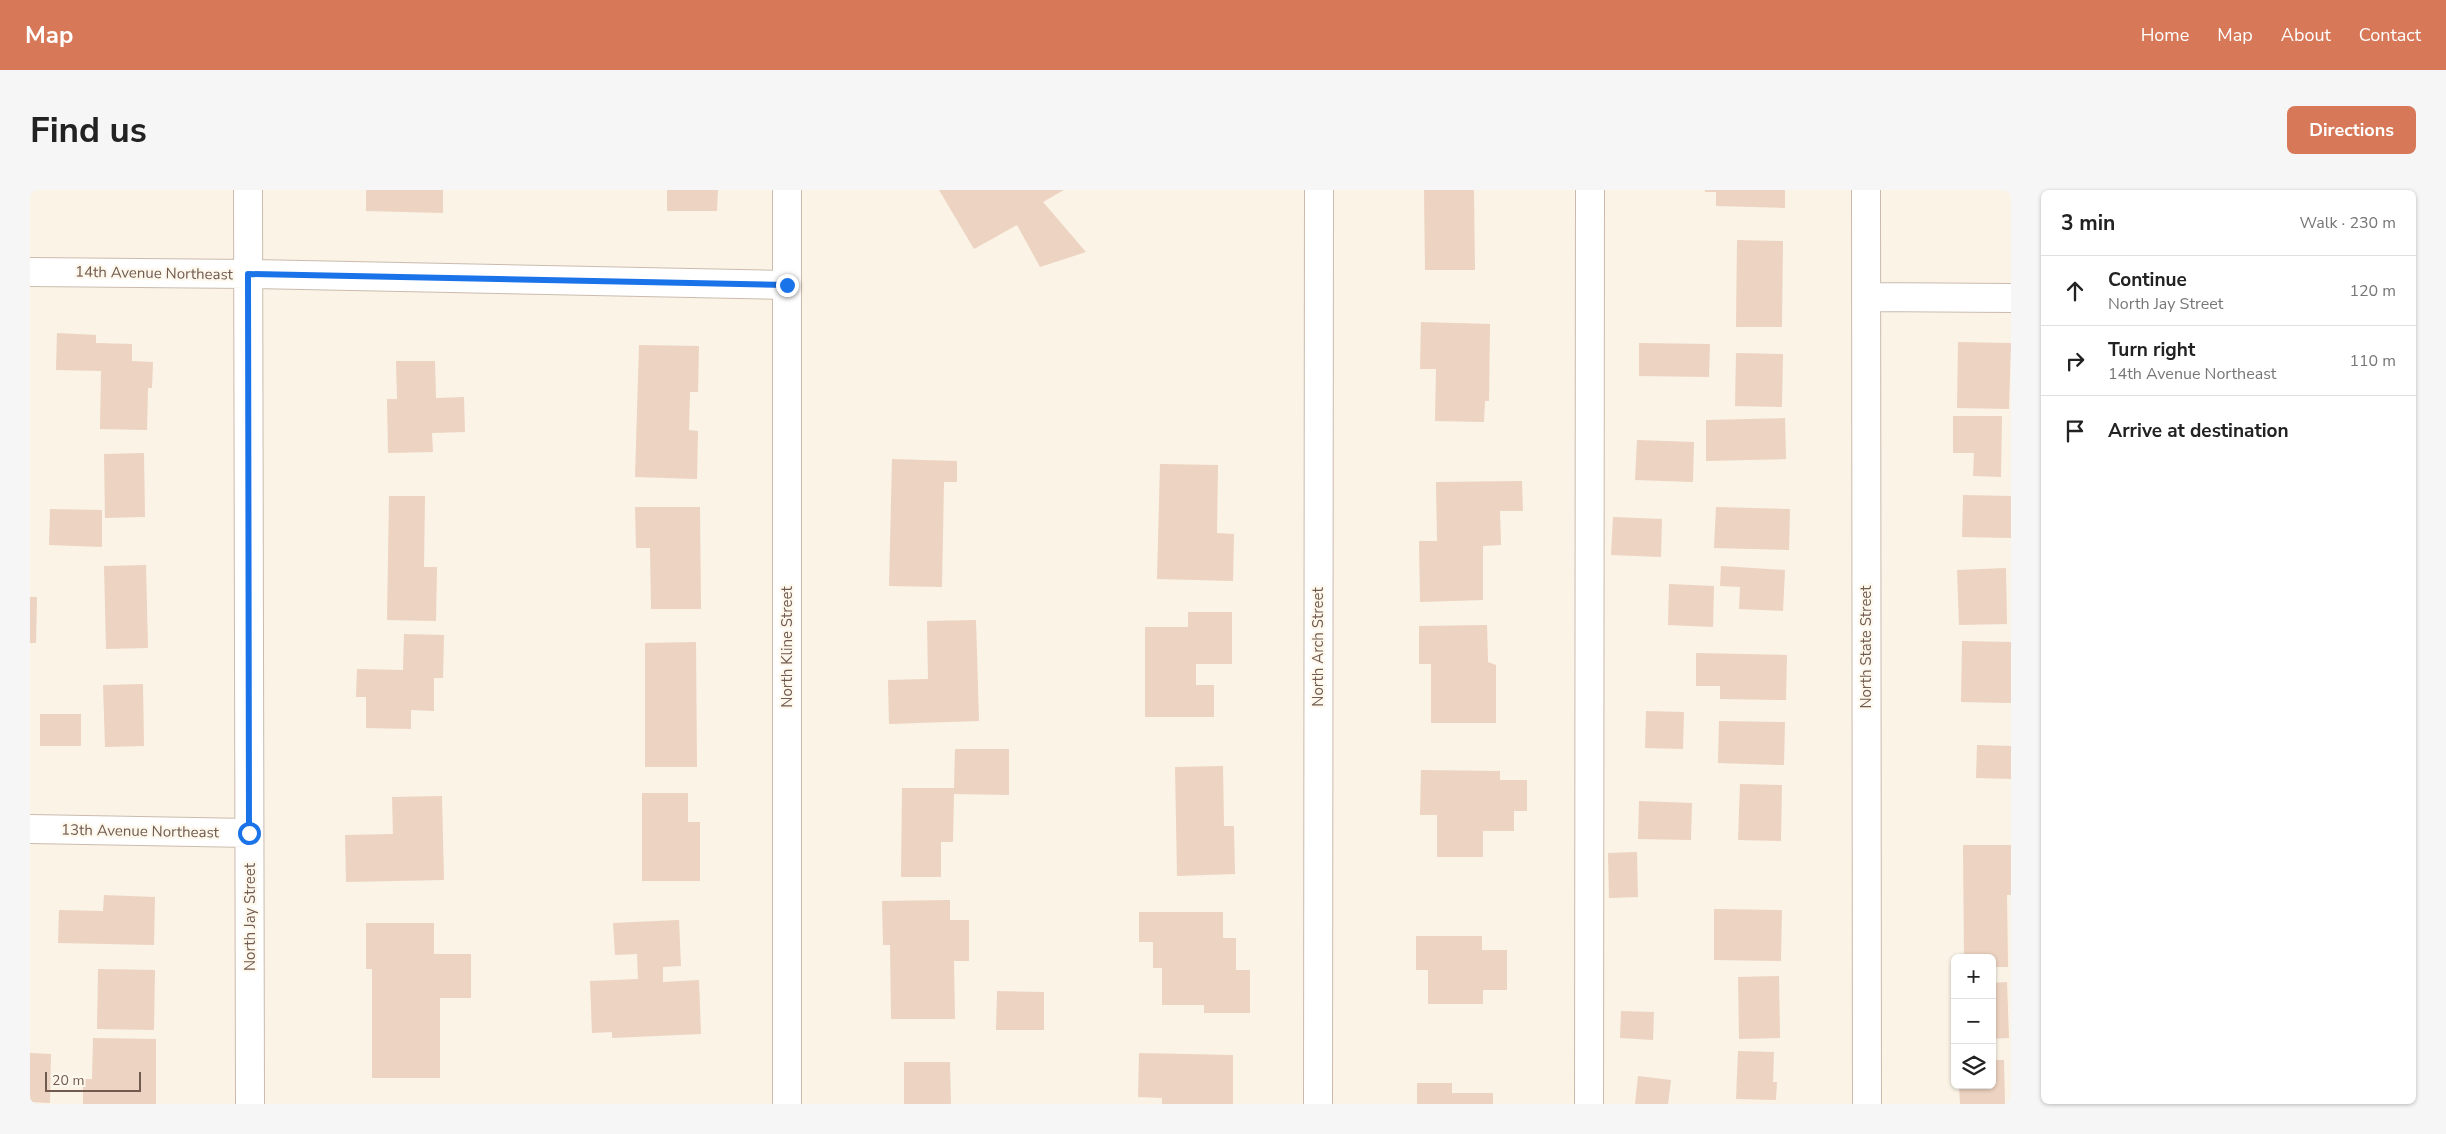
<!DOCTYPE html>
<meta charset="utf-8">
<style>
body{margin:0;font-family:"Nunito Sans",sans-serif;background:#f6f6f6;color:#222}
.controls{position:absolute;right:15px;bottom:15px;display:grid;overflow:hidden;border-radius:8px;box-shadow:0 1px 4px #0004}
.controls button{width:45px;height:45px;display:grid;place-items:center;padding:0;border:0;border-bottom:1px solid #e0e0e0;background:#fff;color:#222;font:25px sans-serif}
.scale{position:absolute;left:15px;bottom:12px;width:96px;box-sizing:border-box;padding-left:5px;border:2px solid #715b4e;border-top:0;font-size:14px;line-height:18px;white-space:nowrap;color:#715b4e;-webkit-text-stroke:4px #fdf7ec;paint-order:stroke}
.stop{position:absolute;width:15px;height:15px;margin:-11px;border:4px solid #1a73e8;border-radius:50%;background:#fff}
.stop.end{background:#1a73e8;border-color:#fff;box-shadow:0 1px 5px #0008}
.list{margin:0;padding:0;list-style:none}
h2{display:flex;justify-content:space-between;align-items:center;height:65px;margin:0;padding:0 20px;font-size:21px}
h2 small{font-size:16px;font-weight:400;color:#767676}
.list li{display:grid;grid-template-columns:32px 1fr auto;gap:15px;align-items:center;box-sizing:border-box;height:70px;padding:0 20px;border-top:1px solid #e0e0e0}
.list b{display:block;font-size:19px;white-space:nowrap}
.list p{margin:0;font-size:16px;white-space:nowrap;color:#767676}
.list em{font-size:16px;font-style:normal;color:#767676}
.icon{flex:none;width:28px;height:28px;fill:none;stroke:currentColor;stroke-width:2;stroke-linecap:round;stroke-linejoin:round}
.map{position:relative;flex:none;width:1981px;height:914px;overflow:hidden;border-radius:8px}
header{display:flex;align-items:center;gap:30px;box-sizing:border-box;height:70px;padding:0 25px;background:#d77858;color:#fff}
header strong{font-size:24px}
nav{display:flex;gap:28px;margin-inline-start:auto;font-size:18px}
.intro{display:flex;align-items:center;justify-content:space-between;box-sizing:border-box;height:120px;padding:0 30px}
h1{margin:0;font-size:35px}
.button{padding:12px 22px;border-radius:8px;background:#d77858;color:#fff;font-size:18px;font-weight:700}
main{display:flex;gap:30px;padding:0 30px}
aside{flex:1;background:#fff;border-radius:8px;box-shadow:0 1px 4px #0004}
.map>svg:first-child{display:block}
.building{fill:#edd3c1}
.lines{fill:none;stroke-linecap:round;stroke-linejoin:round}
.minor-casing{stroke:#cbbbae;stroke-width:30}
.minor{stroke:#fff;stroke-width:28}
.route{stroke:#1a73e8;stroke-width:6}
.labels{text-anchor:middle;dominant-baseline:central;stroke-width:4.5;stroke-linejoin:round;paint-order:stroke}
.street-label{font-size:15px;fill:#715b4e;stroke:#fdf7ec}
</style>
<header>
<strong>Map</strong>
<nav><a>Home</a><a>Map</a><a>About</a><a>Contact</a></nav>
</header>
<div class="intro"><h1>Find us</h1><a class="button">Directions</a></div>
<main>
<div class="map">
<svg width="1981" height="914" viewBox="0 0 1981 914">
<rect width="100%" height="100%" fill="#faf3e6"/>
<path class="building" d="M336 0H413V23L336 21Z
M637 0H688L687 21H637Z
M909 0H1034L1013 12 1056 62 1010 77 987 35 944 59Z
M1394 0H1444L1445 80H1395Z
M1675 0H1755V18L1686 16V2H1675Z
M1707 50 1753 51 1752 137H1706Z
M1391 132 1460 134 1459 211H1455L1454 232 1405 231 1406 179H1390Z
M27 143 66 145V153L102 154V171L123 172 122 198H118L117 240 70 239 71 181 26 180Z
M1928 152 1981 153 1979 219 1927 218Z
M1609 153 1680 154 1679 187 1609 186Z
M609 155 669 156 668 202H660L659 240 668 241 667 289 605 287Z
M1706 163 1753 164 1752 217 1705 216Z
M366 171H405L406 208 434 207 435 242 402 243 403 262 358 263 357 209H367Z
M1923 226H1972L1971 287 1943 286 1944 263H1923Z
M1755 228 1756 269 1676 271V230Z
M1607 250 1664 252 1663 292 1605 290Z
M114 263 115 327 75 328 74 264Z
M862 269 927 271V292H914L912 397 859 396Z
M1130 274 1188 275 1187 343 1204 344 1203 391 1127 389Z
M1492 291 1493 321H1470L1471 355 1453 356V410L1390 412 1389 351H1407L1406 292Z
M1933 305 1981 306V348L1932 347Z
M359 306H395L394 377H407L406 431 357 430Z
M605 317H670L671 419H621L620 358H606Z
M1686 317 1760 319 1759 360 1684 358Z
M20 319 72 320V357L19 355Z
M1583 327 1632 329 1631 367 1581 365Z
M116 375 118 458 76 459 74 376Z
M1691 376 1755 380 1753 421 1709 419 1710 397 1690 396Z
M1976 378 1977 434 1929 435 1927 380Z
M1639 394 1684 396 1683 437 1638 435Z
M0 407H7L6 453H0Z
M1158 422H1202V474H1166V495H1184V527H1115V437H1158Z
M946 430 949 531 859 534 858 490 898 489 897 431Z
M1457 435 1458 472 1466 475V533H1401V474H1389V436Z
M374 444 414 445 413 488H404V521L381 520V539L336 538V507H326L327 479 373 480Z
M1932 451 1981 452V513L1931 512Z
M666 452 667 577H615V453Z
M1666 463 1757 465 1756 510 1690 509V496H1666Z
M113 494 114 556 75 557 73 495Z
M1616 521 1654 522 1653 559 1615 558Z
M10 524H51V556H10Z
M1689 531 1755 532 1754 575 1688 573Z
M1947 555 1981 556V589L1946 588Z
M925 559H979V605L924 604 923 652H911V687H871L872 598H924Z
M1193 576 1194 636H1204L1205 684 1147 686 1145 577Z
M1391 580 1470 581V590H1497V621H1484V641H1453V667H1407V625H1390Z
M1710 594 1752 595 1751 651 1708 650Z
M612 603H658V632H670V691H612Z
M412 606 414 690 316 692 315 645 363 644 362 607Z
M1609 611 1662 613 1661 650 1608 649Z
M1933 655H1981V705H1977L1978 777H1962V768H1934Z
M1607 662 1608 707 1579 708 1578 663Z
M74 705 125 707 124 755 28 753 29 720 73 721Z
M920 710V730H939V771H924L925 829H861L860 755H853L852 711Z
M1684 719 1752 720 1751 771 1684 770Z
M1109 722H1193V748H1206V780H1220V823H1174V815H1132V778H1123V752H1109Z
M649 730 651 776 633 777V792L669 790 671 844 582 848V842L562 843 560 791 608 789 607 764 585 765 583 733Z
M336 733H404V764H441V808H410V888H342V779H336Z
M1386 746H1452V760H1477V800H1453V814H1398V780H1386Z
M68 779 125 780 124 840 67 839Z
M1749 786 1750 848 1709 849 1708 787Z
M1977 792 1979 848 1962 849V793Z
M967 801 1014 802V840H966Z
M1591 821 1624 822 1623 850 1590 848Z
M63 848 126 849V914H53V889H62Z
M1708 861 1744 862 1743 892H1747L1746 910 1706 909Z
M0 863 21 864 20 913 0 912Z
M1109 863 1203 865V914H1132V908L1108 907Z
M1962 870H1974L1975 914H1930L1929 895H1962Z
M874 872H920L921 914H874Z
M1608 886 1641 890 1638 914H1605Z
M1387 893H1422V903H1463V914H1387Z"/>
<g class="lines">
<g class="minor-casing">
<path id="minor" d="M218 0 220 914
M1836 0 1837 914
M0 82 218 84 757 95
M1836 107 1981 108
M0 639 219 643
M757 914V0
M1288 914 1289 0
M1559 914 1560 0"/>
</g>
<use href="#minor" class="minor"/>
</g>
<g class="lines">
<path class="route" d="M219 643 218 84 757 95"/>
</g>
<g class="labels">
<g class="street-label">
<text transform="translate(124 83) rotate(1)">14th Avenue Northeast</text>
<text transform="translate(757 457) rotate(-90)">North Kline Street</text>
<text transform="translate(1288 457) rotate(-90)">North Arch Street</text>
<text transform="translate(1836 457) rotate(-90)">North State Street</text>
<text transform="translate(110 641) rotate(1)">13th Avenue Northeast</text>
<text transform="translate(220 727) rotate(-90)">North Jay Street</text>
</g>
</g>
</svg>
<div class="controls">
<button>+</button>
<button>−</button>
<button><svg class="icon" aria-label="layers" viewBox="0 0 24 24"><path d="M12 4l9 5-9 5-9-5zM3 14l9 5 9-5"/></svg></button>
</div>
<div class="scale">20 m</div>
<div class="stop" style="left:219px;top:643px"></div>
<div class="stop end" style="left:757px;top:95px"></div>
</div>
<aside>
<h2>3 min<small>Walk · 230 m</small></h2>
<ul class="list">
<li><svg class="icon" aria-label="ahead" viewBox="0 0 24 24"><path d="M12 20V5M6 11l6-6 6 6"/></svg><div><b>Continue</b><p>North Jay Street</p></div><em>120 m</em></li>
<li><svg class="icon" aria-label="right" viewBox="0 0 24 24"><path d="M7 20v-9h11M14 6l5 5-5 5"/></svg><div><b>Turn right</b><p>14th Avenue Northeast</p></div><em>110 m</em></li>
<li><svg class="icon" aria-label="arrive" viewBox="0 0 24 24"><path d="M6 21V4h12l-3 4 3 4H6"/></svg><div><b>Arrive at destination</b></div></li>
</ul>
</aside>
</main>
